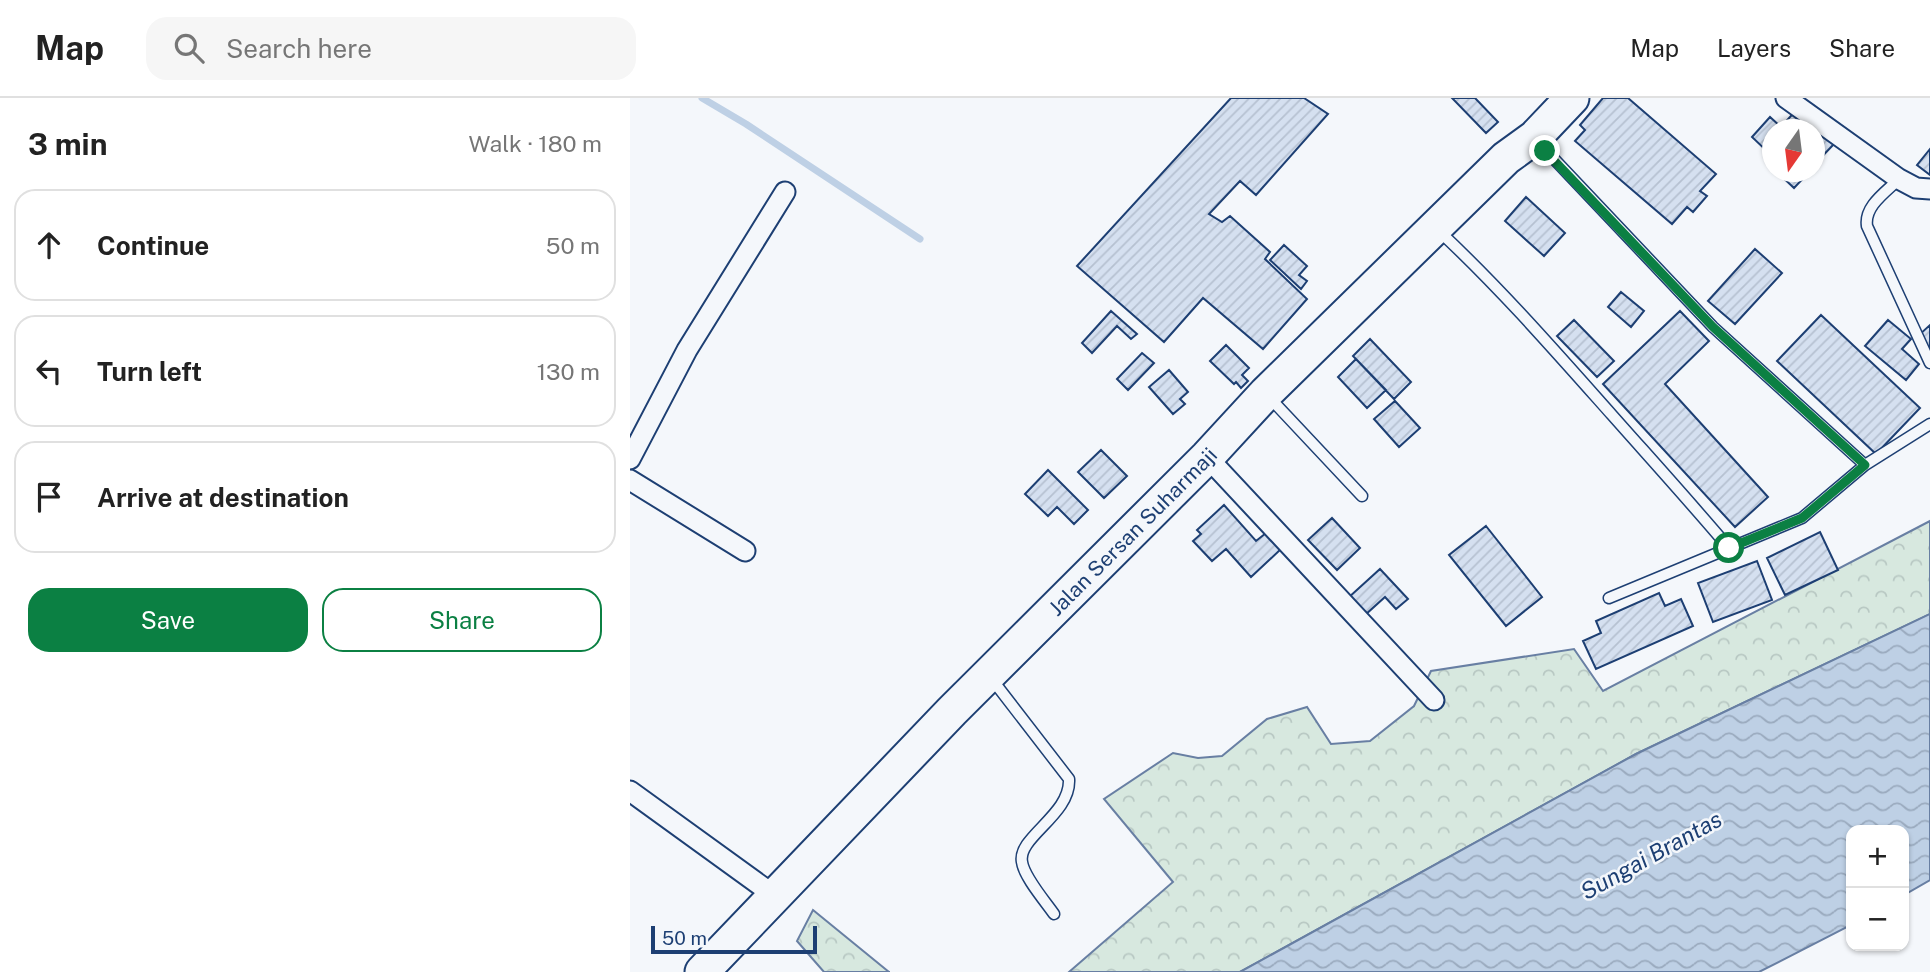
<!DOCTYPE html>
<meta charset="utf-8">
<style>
body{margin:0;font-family:"Public Sans",sans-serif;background:#f6f6f6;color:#222}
.controls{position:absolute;right:21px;bottom:21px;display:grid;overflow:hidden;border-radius:14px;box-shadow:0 2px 5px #0004}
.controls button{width:63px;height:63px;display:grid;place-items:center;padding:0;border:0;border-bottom:2px solid #e0e0e0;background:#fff;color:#222;font:35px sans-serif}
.compass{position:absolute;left:1132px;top:21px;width:63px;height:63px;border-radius:50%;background:#fff;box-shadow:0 2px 5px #0004;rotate:194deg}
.scale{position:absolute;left:21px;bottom:18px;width:166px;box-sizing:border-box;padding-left:7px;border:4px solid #1d3f73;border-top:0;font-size:19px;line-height:24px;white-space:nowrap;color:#1d3f73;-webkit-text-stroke:5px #f4f7fb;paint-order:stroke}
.stop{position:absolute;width:21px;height:21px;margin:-16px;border:5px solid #0b8043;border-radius:50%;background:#fff}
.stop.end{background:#0b8043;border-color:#fff;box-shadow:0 2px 7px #0008}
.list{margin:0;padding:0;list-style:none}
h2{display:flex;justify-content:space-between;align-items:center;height:91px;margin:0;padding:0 28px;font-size:30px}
h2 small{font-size:23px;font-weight:400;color:#767676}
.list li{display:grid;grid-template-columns:46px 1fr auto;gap:21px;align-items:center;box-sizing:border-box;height:112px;margin:0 14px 14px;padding:0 14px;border:2px solid #e0e0e0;border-radius:21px}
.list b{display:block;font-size:26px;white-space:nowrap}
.list em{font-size:23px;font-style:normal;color:#767676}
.actions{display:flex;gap:14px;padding:21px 28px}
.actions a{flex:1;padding:16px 0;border:2px solid #0b8043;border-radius:21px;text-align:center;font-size:24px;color:#0b8043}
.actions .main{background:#0b8043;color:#fff}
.icon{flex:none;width:38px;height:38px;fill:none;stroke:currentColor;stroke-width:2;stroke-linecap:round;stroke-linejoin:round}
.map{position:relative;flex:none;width:1300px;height:874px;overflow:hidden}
header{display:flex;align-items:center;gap:42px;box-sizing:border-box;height:98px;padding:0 35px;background:#fff;border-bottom:2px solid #e0e0e0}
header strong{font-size:33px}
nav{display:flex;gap:38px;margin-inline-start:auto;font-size:24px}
.search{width:490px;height:63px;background:#f6f6f6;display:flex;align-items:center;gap:18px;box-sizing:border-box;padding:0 24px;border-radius:21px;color:#767676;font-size:26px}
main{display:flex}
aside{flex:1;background:#fff}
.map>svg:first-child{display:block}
.forest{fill:url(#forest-crowns);stroke:#687fa3;stroke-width:2}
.water{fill:url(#water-waves);stroke:#687fa3;stroke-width:2}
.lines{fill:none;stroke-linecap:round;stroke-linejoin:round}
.stream{stroke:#bed0e5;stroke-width:7}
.building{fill:url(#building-hatch);stroke:#1d3f73;stroke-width:2}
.service-casing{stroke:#1d3f73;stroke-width:13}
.minor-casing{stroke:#1d3f73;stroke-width:23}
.trunk-casing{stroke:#1d3f73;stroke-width:37}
.service{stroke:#f4f7fb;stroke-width:10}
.minor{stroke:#f4f7fb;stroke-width:19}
.trunk{stroke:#f4f7fb;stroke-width:33}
.route{stroke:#0b8043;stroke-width:9}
.labels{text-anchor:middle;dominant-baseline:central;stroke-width:5;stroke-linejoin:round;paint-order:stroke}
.street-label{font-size:21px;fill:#1d3f73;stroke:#f4f7fb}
.water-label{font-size:23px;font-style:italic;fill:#1d3f73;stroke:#f4f7fb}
</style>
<header>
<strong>Map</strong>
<div class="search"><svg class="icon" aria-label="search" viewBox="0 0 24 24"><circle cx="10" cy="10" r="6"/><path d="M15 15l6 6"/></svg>Search here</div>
<nav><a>Map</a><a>Layers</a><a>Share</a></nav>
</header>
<main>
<aside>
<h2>3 min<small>Walk · 180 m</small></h2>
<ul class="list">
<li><svg class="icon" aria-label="ahead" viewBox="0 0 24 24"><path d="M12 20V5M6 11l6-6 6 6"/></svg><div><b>Continue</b></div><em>50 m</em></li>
<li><svg class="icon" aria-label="left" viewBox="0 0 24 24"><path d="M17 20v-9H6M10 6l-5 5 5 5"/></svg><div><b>Turn left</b></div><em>130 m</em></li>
<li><svg class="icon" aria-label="arrive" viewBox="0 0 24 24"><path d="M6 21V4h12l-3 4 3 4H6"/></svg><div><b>Arrive at destination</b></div></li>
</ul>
<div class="actions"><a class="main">Save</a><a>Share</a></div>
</aside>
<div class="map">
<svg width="1300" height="874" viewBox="0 0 1300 874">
<defs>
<pattern id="forest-crowns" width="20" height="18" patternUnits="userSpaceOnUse" patternTransform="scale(1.75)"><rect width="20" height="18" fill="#d7e8df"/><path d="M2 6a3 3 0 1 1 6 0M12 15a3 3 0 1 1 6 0" fill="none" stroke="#b8c8c3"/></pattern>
<pattern id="water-waves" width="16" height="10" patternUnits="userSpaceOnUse" patternTransform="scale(1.75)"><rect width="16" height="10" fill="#bed0e5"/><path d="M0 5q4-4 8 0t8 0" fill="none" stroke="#9aaabe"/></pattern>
<pattern id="building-hatch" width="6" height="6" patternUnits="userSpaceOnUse" patternTransform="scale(1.75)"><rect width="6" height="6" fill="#d5e0f0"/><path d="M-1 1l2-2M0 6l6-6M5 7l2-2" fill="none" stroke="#b6c1d1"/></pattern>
</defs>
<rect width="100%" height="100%" fill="#f4f7fb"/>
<path class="forest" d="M1300 423V516L1006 656 610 874H439L543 784 474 701 543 655 568 660 592 658 637 621 677 609 701 646 740 643 784 608 801 573 944 551 973 593Z
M183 812 259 874H260H194L167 843Z"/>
<path class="water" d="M1300 516V782L1274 797V732H1221V827L1129 874H610L1006 656Z"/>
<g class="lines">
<path class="stream" d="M72 0 116 26 290 141"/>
</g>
<path class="building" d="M601 0H674L698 16 626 97 610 83 579 116 592 124 600 118 640 154 635 161 677 201 633 251 573 200 534 244 447 168Z
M822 0H845L868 24 856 35Z
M973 0H998L1086 76 1070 93 1077 98 1063 114 1057 109 1042 126 945 43 955 32 950 27Z
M1168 10 1184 32H1142V58L1122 39 1140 19 1151 29Z
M1184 32 1205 45 1184 67Z
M1300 51V77L1287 67Z
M1147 74H1179L1164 90Z
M896 99 935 135 914 158 875 123Z
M654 147 677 168 669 177 677 183 671 191 640 162Z
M1125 151 1152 175 1105 226 1078 203Z
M991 194 1014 213 1001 229 978 209Z
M481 213 507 236 501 241 487 228 462 255 452 245Z
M1050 213 1079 243 1035 286 1138 399 1105 429 973 286Z
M1191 217 1290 310 1246 356 1147 263Z
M944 222 984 263 967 279 927 238Z
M1258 222 1281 241 1272 251 1289 266 1276 282 1235 248Z
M1300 227V251L1288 238Z
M740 241 781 284 764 301 723 258Z
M596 247 619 270 612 277 618 283 611 290 606 284 604 286 580 263Z
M512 255 524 265 498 292 487 281Z
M726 261 756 292 737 310 708 279Z
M539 272 558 294 550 301 555 306 543 316 519 289Z
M765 303 790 330 769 349 744 321Z
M471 352 497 378 474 400 448 374Z
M418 372 458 412 444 426 427 409 418 418 395 396Z
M594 407 626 443 636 435 651 451 621 479 596 451 582 463 563 443 571 436 567 432Z
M702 420 730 450 707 472 678 442Z
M856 428 912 499 876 528 819 457Z
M1190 434 1208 472 1155 497 1137 460Z
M1127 463 1142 502 1083 524 1068 485Z
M750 471 778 501 766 511 755 499 735 517 718 500Z
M1029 495 1035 508 1051 501 1063 528 966 571 953 543 971 535 966 523Z"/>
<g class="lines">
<g class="service-casing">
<path id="service" d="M907 43 1083 229 1235 367
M1269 81C1256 94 1234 108 1237 128L1300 265
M809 133C871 191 926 254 982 317 1021 361 1061 405 1099 450
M638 298 732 398
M979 500 1172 420 1235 367 1300 326
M361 580 439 681C441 717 387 739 392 764 394 779 415 803 424 816"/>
</g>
<g class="minor-casing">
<path id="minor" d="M1156 0 1269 81 1286 90 1300 91
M577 359 804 602
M0 361 57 252 155 94
M0 382 115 453
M0 693 145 798"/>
</g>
<g class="trunk-casing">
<g id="trunk">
<path id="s1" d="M72 874 322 613 577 359 636 295 876 60 905 39 942 0"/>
</g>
</g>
<use href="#service" class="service"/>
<use href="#minor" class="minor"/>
<use href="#trunk" class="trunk"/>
</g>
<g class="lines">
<path class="route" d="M915 53 1083 229 1235 367 1172 420 1099 450"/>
</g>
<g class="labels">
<g class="street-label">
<text stroke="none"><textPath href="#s1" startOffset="616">Jalan Sersan Suharmaji</textPath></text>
</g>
<g class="water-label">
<text transform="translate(1021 757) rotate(-29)">Sungai Brantas</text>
</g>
</g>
</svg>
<div class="controls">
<button>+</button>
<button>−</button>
</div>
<svg class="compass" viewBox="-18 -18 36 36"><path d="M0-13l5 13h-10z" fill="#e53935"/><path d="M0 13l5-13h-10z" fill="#767676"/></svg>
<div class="scale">50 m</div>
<div class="stop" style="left:1099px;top:450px"></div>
<div class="stop end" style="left:915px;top:53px"></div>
</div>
</main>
